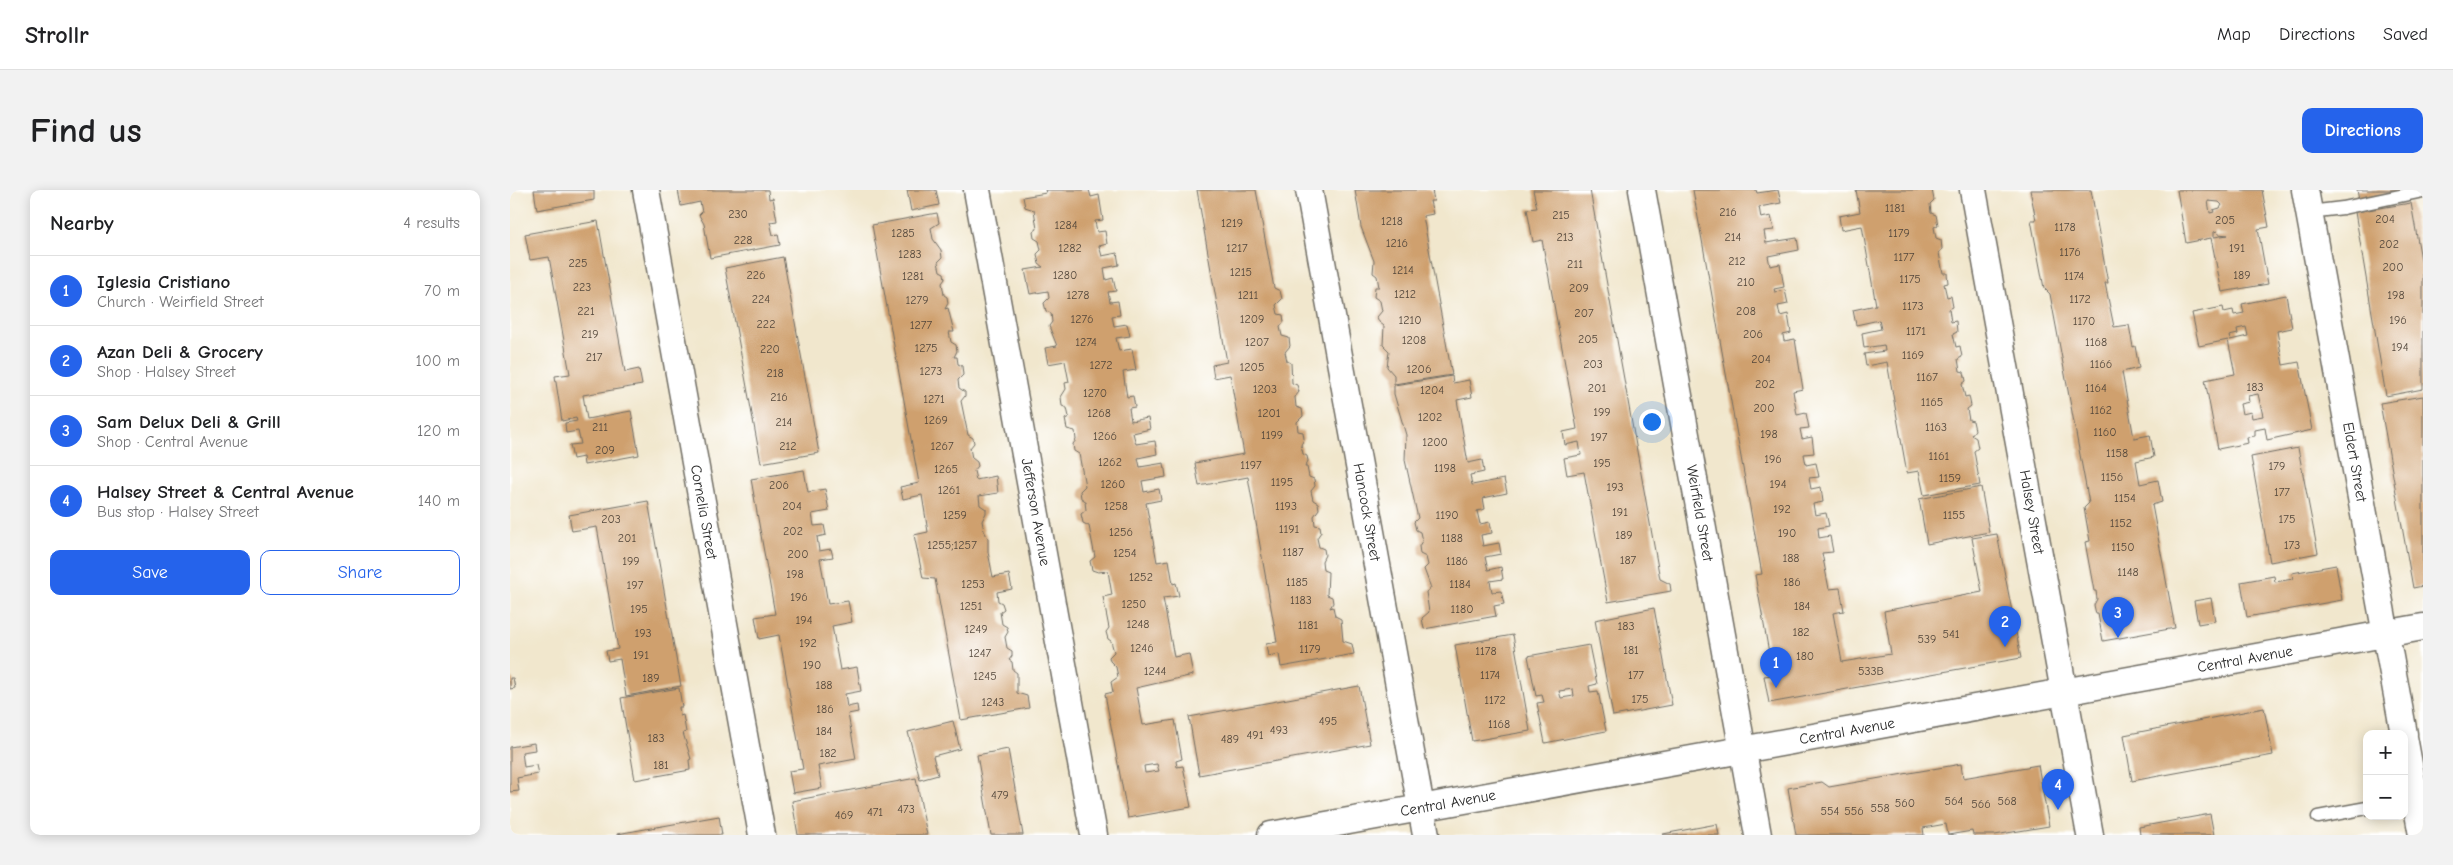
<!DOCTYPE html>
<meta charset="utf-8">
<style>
body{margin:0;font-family:"Comic Neue",sans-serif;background:#f2f2f2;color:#202124}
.controls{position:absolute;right:15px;bottom:15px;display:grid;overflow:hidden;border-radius:10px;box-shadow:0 2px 12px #0003}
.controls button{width:45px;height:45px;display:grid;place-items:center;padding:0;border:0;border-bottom:1px solid #e0e0e0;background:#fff;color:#202124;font:25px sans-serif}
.you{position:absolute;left:1141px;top:231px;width:18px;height:18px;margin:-12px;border:4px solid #fff;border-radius:50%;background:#1a73e8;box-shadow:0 0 0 8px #1a73e833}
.badge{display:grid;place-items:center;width:32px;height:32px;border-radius:50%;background:#2563eb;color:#fff;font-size:16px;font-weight:700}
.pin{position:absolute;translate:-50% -41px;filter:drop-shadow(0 1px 2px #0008)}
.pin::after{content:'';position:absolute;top:26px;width:18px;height:15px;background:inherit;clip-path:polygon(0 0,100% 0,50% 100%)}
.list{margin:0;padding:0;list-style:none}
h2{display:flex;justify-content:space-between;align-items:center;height:65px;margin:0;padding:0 20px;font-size:21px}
h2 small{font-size:16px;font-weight:400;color:#757577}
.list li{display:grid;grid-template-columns:32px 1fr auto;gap:15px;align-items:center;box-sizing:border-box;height:70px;padding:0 20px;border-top:1px solid #e0e0e0}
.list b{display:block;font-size:19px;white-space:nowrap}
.list p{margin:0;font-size:16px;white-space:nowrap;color:#757577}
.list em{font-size:16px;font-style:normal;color:#757577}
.actions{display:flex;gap:10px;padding:15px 20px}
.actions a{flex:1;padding:11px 0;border:1px solid #2563eb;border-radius:10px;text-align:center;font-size:18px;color:#2563eb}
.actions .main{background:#2563eb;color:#fff}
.map{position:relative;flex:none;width:1913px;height:645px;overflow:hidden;border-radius:10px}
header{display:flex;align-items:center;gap:30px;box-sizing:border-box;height:70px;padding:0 25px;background:#fff;border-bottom:1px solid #e0e0e0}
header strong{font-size:24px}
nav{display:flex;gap:28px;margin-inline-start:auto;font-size:18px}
.intro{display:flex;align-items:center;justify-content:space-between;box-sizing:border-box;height:120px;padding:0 30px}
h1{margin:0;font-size:35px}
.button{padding:12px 22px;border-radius:10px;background:#2563eb;color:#fff;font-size:18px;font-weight:700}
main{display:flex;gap:30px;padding:0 30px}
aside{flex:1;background:#fff;border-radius:10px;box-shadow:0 2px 12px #0003}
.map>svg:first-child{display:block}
.building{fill:#cfa06e;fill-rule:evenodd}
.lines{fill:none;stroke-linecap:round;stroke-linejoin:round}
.lane-casing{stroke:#706d64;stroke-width:15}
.street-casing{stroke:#706d64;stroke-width:29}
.lane{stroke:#fff;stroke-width:12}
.street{stroke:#fff;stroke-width:26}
.labels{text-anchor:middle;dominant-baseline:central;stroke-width:4.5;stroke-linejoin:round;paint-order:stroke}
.number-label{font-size:12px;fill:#54483c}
.street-label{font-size:15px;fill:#2b2b2b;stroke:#fff}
</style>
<header>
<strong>Strollr</strong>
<nav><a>Map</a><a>Directions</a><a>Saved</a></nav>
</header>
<div class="intro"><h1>Find us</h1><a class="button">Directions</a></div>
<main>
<aside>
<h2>Nearby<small>4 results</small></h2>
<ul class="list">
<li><span class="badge">1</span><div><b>Iglesia Cristiano</b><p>Church · Weirfield Street</p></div><em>70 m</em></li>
<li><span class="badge">2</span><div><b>Azan Deli &amp; Grocery</b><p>Shop · Halsey Street</p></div><em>100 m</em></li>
<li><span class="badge">3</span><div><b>Sam Delux Deli &amp; Grill</b><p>Shop · Central Avenue</p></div><em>120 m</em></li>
<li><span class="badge">4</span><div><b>Halsey Street &amp; Central Avenue</b><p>Bus stop · Halsey Street</p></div><em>140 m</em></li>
</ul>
<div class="actions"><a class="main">Save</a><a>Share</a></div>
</aside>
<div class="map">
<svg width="1913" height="645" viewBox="0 0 1913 645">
<rect width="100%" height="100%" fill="#fff"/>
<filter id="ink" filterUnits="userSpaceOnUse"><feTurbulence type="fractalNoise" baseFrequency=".02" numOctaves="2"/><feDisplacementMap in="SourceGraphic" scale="10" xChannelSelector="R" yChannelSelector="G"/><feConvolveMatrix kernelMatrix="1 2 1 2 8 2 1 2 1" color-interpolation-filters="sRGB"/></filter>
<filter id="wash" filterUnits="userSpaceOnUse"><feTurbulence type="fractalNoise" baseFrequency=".0096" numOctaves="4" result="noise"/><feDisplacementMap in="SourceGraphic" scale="20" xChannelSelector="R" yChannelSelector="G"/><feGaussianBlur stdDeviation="1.12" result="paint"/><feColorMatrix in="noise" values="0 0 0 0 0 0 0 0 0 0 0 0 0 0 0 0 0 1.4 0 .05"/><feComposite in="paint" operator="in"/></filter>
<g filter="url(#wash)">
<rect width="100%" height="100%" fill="#f1e7cd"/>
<g id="blocks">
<path class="building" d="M24 0H84V10L27 20Z
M168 0H258L259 9 263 8 267 31 260 32 263 45 268 44 270 55 200 68 194 34 189 25 192 22 190 12 171 16Z
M397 0H426L429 15 401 21Z
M535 0H579L581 7 589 5 593 30 585 31 587 42 595 41 597 54 589 56 592 66 607 63 609 75 594 78 596 90 603 88 606 101 598 102 600 112 608 111 610 125 602 126 604 136 617 134 620 146 606 148 609 161 622 159 626 180 613 182 617 207 623 206 625 217 619 218 621 231 638 228 640 239 623 243 626 254 645 251 647 264 628 268 630 277 654 273 656 287 632 291 634 302 649 299 651 310 636 313 647 372 659 370 663 394 666 393 669 406 653 408 655 419 664 467 679 464 683 485 626 498 633 535 665 530 672 569 666 571 667 577 673 576 681 617 618 628 595 504 603 502 601 492 608 487 606 477 600 471 599 467 604 462 601 451 598 449 596 442 599 438 593 407 602 405 598 381 588 382 582 380 580 371 585 367 579 336 573 333 571 324 576 320 575 312H577L571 308 570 301 575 296 569 264 564 261 563 254 566 250 565 241 557 239 555 229 559 227 557 218 552 216 551 207 556 199 555 193 559 192 555 171 538 174 535 158 547 156 539 136 542 132 541 123 536 121 534 113 539 108 538 101 520 104 515 80 533 77 529 74 527 64 531 60 529 51 524 48 523 42 527 39 524 20 515 17 513 7 536 3ZM647 574 649 581 635 583 634 576Z
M687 0H746L764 98 770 101 772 109 766 115 768 124 773 125 774 132 770 137 772 146 779 148 780 156 775 162 777 171 781 173 782 193 787 195 789 202 785 207 786 217 792 219 793 226 787 232 788 241 793 242 794 249 791 255 793 264 797 266 798 271 795 277H797L799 287 804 289 805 296 801 301 803 310 808 313 809 319 804 326 805 335 810 336 811 342 807 348 809 357 814 359 815 365 812 371 813 380 818 382 817 405 822 407 823 413 820 418 823 417 825 426 831 429 833 451 842 454 844 464 771 477 769 464 758 466 756 454 767 452 738 287 689 296 685 273 734 264 720 185 704 188 702 175 717 172Z
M845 0H922L924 11H920L923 24 913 26 942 185 884 194V185L877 177 879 161 873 155 874 136 869 132 867 127 872 121 870 111 864 107 865 97H869L867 86 863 83 864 71 851 37Z
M1023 0H1080L1150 389 1160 394 1161 401 1098 412 1074 282 1057 285 1054 268 1071 265 1069 252 1055 255 1053 242 1067 239 1032 50 1023 52 1017 19 1027 18Z
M1183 0H1246L1247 3 1268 0 1271 13 1249 17 1251 28 1261 26 1264 40 1254 41 1256 53 1287 48 1289 60 1258 66 1260 76 1270 74 1274 97 1264 99 1265 102 1275 100 1278 114 1268 116 1270 126 1278 124 1281 143 1273 145 1274 151 1285 149 1289 175 1293 199 1283 201 1287 225 1296 223 1299 238 1290 239 1292 249 1302 247 1304 263 1294 264 1296 275 1306 273 1309 287 1299 288 1301 299 1311 297 1313 312 1303 314 1305 325 1316 323 1319 336 1308 338 1309 348 1320 346 1323 362 1312 363 1319 399 1330 398 1334 421 1323 423 1332 472 1381 464 1374 421 1472 402 1462 348 1487 344 1511 468 1259 513 1254 486 1263 485 1245 385 1252 384Z
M1346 0H1422L1424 10 1420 14 1421 23 1426 25 1428 35 1424 37 1426 48 1431 50 1432 59 1429 63 1433 83H1437L1438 93 1434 94 1437 107 1441 106 1443 117 1439 119 1441 132 1446 131 1447 142 1443 144 1446 157 1450 156 1452 167 1448 169 1450 181 1454 182 1456 191 1452 194 1455 207 1459 206 1461 216 1457 219 1459 230 1463 231 1465 240 1461 245 1466 248 1468 258 1464 261 1470 295 1414 305 1409 281 1397 283 1377 172 1356 176 1354 164 1375 161 1374 155 1354 158 1352 143 1371 139 1369 130 1346 135 1343 120 1366 115 1352 36 1331 40 1329 26 1350 22Z
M1520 0H1581L1598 93H1595L1604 137 1619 135 1623 157 1625 156 1629 178 1612 182 1624 248 1640 245 1644 267 1626 271 1630 294 1648 290 1652 312 1642 315 1665 438 1593 451 1588 424H1586L1584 415 1587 409 1586 401H1584L1575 352 1580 351 1574 318 1579 313 1540 104 1534 98 1526 56 1521 30H1526Z
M1667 0H1752L1759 37 1748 39 1758 94 1712 102 1701 48 1676 53ZM1698 11 1709 12 1712 15 1710 18 1703 20 1704 22 1700 23ZM1707 41 1708 44 1718 45 1704 47V42Z
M1847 0H1898L1849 10Z
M1901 13 1913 81V199L1876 206 1845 22Z
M427 23 429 33 421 38 423 49 431 60 432 68 428 72 430 81 434 83 435 89 432 93 434 105 437 107 438 113 435 119 438 118 444 142H439L441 152 446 155 447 161 444 167H447L448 174 452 176 453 185 448 190 449 198 455 202V206L451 211 458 245 463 248 464 253 460 258 462 268 467 272 468 276 464 281 466 290 486 286 488 303 469 306 470 315 476 319V323L472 331 474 341 478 348V362L483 387 499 384 502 399 487 402 488 411 492 413 494 419 490 422 492 434 497 437 498 442 495 447 497 458 502 461V466L499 470 502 472 503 480 507 483V503L517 506 519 518 451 530 425 389 413 388 404 345 418 342 412 305 393 309 390 297 409 293 362 35Z
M88 31 115 182 129 179 132 195 73 205 77 229 121 221 129 265 74 275 73 267 63 269 60 255 71 254 68 241 56 243 55 233 67 231 66 228 52 231 45 186 60 184 39 67 20 70 15 44Z
M273 67 309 263 251 273 215 78Z
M1776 105 1782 138 1767 141 1773 175 1789 172 1802 240 1757 250 1755 238 1745 240V246L1737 247 1738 253 1708 259 1695 190 1725 184 1718 150 1689 156 1682 123 1713 117 1714 122 1723 120 1724 125 1734 123 1732 114ZM1736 137 1738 146 1720 150 1719 146 1728 144 1727 139ZM1748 204 1753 226 1742 228 1741 222 1732 224 1730 214 1739 212 1738 206Z
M942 186 943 193 959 190 962 207 947 210 958 273 972 270 974 282 960 285 962 295 994 289 997 303 973 308 975 319 967 321 970 334 980 332 982 343 971 345 973 356 989 353 991 364 975 367 978 380 991 377 993 389 980 391 982 402 991 401 994 414 984 416 986 426 914 439 912 428 919 422 916 402 921 398 914 379 918 375 916 367 910 364 909 356 912 351 910 342 906 340 904 332 908 328 895 270 896 245 884 204V195Z
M1913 206V396L1903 398 1870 213Z
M1788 258 1808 363 1760 372 1741 267Z
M294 280 298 302 315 299 319 321 302 324 304 336 314 335 316 345 307 347 309 361 321 359 323 367 310 369 314 390 318 414 338 411 342 432 322 436 330 480 347 477 351 501 335 504 337 517 347 515 348 522 338 524 346 569 308 576 312 598 283 603 279 581 293 579 269 445 249 449 245 427 265 424 241 289Z
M1471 297 1479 342 1417 354 1409 309Z
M138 311 171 496 116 506 110 469 98 471 96 461 108 459 87 337 62 341 59 325Z
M1826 375 1832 410 1737 427 1731 392 1764 386 1765 392 1783 389 1782 383Z
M1701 408 1705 431 1688 434 1684 411Z
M1144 418 1162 515 1103 526 1085 430Z
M1003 445 1020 541 962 551 945 455Z
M1079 455 1087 494 1079 496 1080 502 1088 501 1096 541 1035 553 1027 513 1034 512 1032 505 1026 506 1018 466ZM1063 499 1064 506 1051 508 1049 501Z
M0 488H3L5 498 0 499Z
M849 496 860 554 689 585 679 527Z
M169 498 172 517H169L170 526 173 525 176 542 173 543 181 569 179 570 180 580 125 590 111 508Z
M1754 518 1763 565 1622 591 1614 545Z
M443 531 450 559 423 566 428 585 410 590 398 542Z
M24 553 25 560 12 562 14 577 26 575 28 584 7 588 9 601 0 602V557Z
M498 559 513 645H481L467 565Z
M1451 574 1453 588 1528 575 1539 636 1485 645H1463L1462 641 1438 645 1436 634 1413 638 1414 645H1286L1278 598 1312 592 1319 597Z
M406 588 417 645H288L282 611Z
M1700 624 1704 645H1630L1629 637Z
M209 626 212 645H107V644Z
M1207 634 1209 645H1153V644Z"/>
</g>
</g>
<g filter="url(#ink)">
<use href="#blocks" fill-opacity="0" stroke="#706d64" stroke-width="1"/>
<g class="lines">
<g class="lane-casing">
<path id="lane" d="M1799 22 1833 18 1913 1
M1808 627 1857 618"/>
</g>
<g class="street-casing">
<path id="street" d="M136 0 252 645
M467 0 584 645
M799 0 916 645
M1132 0 1248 645
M1463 0 1580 645
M1795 0 1894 544
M1894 547 1912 645
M761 645 1913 437"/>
</g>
<use href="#lane" class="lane"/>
<use href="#street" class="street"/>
</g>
</g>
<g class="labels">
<g class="number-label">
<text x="1385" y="18">1181</text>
<text x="1218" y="22">216</text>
<text x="228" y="24">230</text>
<text x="1051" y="25">215</text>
<text x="1875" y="29">204</text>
<text x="1715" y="30">205</text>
<text x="882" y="31">1218</text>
<text x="722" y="33">1219</text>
<text x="556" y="35">1284</text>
<text x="1555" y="37">1178</text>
<text x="393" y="43">1285</text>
<text x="1389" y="43">1179</text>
<text x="1055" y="47">213</text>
<text x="1223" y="47">214</text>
<text x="233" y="50">228</text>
<text x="887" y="53">1216</text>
<text x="1879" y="54">202</text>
<text x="560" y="58">1282</text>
<text x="727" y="58">1217</text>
<text x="1727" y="58">191</text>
<text x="1560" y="62">1176</text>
<text x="400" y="64">1283</text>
<text x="1394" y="67">1177</text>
<text x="1227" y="71">212</text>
<text x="68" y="73">225</text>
<text x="1065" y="74">211</text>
<text x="1883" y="77">200</text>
<text x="893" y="80">1214</text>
<text x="731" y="82">1215</text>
<text x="246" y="85">226</text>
<text x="555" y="85">1280</text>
<text x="1732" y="85">189</text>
<text x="403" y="86">1281</text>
<text x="1564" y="86">1174</text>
<text x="1400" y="89">1175</text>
<text x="1236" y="92">210</text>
<text x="72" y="97">223</text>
<text x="1069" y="98">209</text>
<text x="895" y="104">1212</text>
<text x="568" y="105">1278</text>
<text x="738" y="105">1211</text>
<text x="1886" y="105">198</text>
<text x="251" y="109">224</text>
<text x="1570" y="109">1172</text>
<text x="407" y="110">1279</text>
<text x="1403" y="116">1173</text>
<text x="76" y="121">221</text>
<text x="1236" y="121">208</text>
<text x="1074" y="123">207</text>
<text x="572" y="129">1276</text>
<text x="742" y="129">1209</text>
<text x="900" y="130">1210</text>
<text x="1888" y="130">196</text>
<text x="1574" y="131">1170</text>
<text x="256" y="134">222</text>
<text x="411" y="135">1277</text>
<text x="1406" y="141">1171</text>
<text x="80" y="144">219</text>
<text x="1243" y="144">206</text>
<text x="1078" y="149">205</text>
<text x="904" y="150">1208</text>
<text x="576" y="152">1274</text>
<text x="747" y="152">1207</text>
<text x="1586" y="152">1168</text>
<text x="1890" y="157">194</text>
<text x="416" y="158">1275</text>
<text x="260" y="159">220</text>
<text x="1403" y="165">1169</text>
<text x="84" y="167">217</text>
<text x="1251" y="169">204</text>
<text x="1083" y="174">203</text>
<text x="1591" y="174">1166</text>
<text x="591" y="175">1272</text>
<text x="742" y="177">1205</text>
<text x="909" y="179">1206</text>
<text x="421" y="181">1273</text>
<text x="265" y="183">218</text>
<text x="1417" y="187">1167</text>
<text x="1255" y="194">202</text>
<text x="1745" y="197">183</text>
<text x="1087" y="198">201</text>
<text x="1586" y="198">1164</text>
<text x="755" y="199">1203</text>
<text x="922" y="200">1204</text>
<text x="585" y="203">1270</text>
<text x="269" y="207">216</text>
<text x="424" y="209">1271</text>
<text x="1422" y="212">1165</text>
<text x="1254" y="218">200</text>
<text x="1591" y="220">1162</text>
<text x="1092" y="222">199</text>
<text x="589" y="223">1268</text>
<text x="759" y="223">1201</text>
<text x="920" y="227">1202</text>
<text x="426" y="230">1269</text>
<text x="274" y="232">214</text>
<text x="90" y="237">211</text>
<text x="1426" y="237">1163</text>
<text x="1595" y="242">1160</text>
<text x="1259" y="244">198</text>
<text x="762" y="245">1199</text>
<text x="595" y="246">1266</text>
<text x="1089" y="247">197</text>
<text x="925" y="252">1200</text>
<text x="278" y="256">212</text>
<text x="432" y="256">1267</text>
<text x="95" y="260">209</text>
<text x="1607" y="263">1158</text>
<text x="1429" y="266">1161</text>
<text x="1263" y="269">196</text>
<text x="600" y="272">1262</text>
<text x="1092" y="273">195</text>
<text x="741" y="275">1197</text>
<text x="1767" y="276">179</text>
<text x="935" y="278">1198</text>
<text x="436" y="279">1265</text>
<text x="1602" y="287">1156</text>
<text x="1440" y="288">1159</text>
<text x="772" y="292">1195</text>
<text x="603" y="294">1260</text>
<text x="1268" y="294">194</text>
<text x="269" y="295">206</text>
<text x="1105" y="297">193</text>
<text x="439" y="300">1261</text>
<text x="1772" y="302">177</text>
<text x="1615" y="308">1154</text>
<text x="282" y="316">204</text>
<text x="606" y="316">1258</text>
<text x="776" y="316">1193</text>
<text x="1272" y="319">192</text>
<text x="1110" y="322">191</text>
<text x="445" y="325">1259</text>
<text x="937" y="325">1190</text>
<text x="1444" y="325">1155</text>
<text x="101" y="329">203</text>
<text x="1777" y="329">175</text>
<text x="1611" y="333">1152</text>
<text x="779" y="339">1191</text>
<text x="283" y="341">202</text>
<text x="611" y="342">1256</text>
<text x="1277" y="343">190</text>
<text x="1114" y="345">189</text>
<text x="117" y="348">201</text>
<text x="942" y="348">1188</text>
<text x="442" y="355">1255;1257</text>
<text x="1782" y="355">173</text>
<text x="1613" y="357">1150</text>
<text x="783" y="362">1187</text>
<text x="615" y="363">1254</text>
<text x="288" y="364">200</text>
<text x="1281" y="368">188</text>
<text x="1118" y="370">187</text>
<text x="121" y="371">199</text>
<text x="947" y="371">1186</text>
<text x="1618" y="382">1148</text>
<text x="285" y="384">198</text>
<text x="631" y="387">1252</text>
<text x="787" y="392">1185</text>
<text x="1282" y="392">186</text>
<text x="463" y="394">1253</text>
<text x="950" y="394">1184</text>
<text x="125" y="395">197</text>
<text x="289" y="407">196</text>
<text x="791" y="410">1183</text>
<text x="624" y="414">1250</text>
<text x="461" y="416">1251</text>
<text x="1292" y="416">184</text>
<text x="129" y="419">195</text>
<text x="952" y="419">1180</text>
<text x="294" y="430">194</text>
<text x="628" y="434">1248</text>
<text x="798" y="435">1181</text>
<text x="1116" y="436">183</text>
<text x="466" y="439">1249</text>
<text x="1291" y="442">182</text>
<text x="133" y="443">193</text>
<text x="1441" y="444">541</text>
<text x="1417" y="449">539</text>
<text x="298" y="453">192</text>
<text x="632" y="458">1246</text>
<text x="800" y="459">1179</text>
<text x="1121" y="460">181</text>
<text x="976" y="461">1178</text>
<text x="470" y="463">1247</text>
<text x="131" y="465">191</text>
<text x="1295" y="466">180</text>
<text x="302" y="475">190</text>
<text x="645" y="481">1244</text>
<text x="1361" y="481">533B</text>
<text x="980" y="485">1174</text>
<text x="1126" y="485">177</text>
<text x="475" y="486">1245</text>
<text x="141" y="488">189</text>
<text x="314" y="495">188</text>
<text x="1130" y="509">175</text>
<text x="985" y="510">1172</text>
<text x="483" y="512">1243</text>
<text x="315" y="519">186</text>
<text x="818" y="531">495</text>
<text x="989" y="534">1168</text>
<text x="769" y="540">493</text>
<text x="314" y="541">184</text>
<text x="745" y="545">491</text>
<text x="146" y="548">183</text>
<text x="720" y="549">489</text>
<text x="318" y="563">182</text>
<text x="151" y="575">181</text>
<text x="490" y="605">479</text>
<text x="1444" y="611">564</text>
<text x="1497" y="611">568</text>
<text x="1395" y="613">560</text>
<text x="1471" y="614">566</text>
<text x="1370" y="618">558</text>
<text x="396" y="619">473</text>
<text x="1320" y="621">554</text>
<text x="1344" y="621">556</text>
<text x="365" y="622">471</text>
<text x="334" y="625">469</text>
</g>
<g class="street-label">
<text transform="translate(1845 272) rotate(80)">Eldert Street</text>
<text transform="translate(194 322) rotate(80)">Cornelia Street</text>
<text transform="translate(526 322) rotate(80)">Jefferson Avenue</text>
<text transform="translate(857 322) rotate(80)">Hancock Street</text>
<text transform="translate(1522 322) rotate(80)">Halsey Street</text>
<text transform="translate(1190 323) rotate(80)">Weirfield Street</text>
<text transform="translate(1735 469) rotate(-10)">Central Avenue</text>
<text transform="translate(1337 541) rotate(-10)">Central Avenue</text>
<text transform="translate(938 613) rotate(-10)">Central Avenue</text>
</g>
</g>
</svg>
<div class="controls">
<button>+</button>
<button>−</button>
</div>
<div class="you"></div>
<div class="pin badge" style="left:1266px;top:498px">1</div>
<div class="pin badge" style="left:1495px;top:457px">2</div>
<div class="pin badge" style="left:1608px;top:448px">3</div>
<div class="pin badge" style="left:1548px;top:620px">4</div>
</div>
</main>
